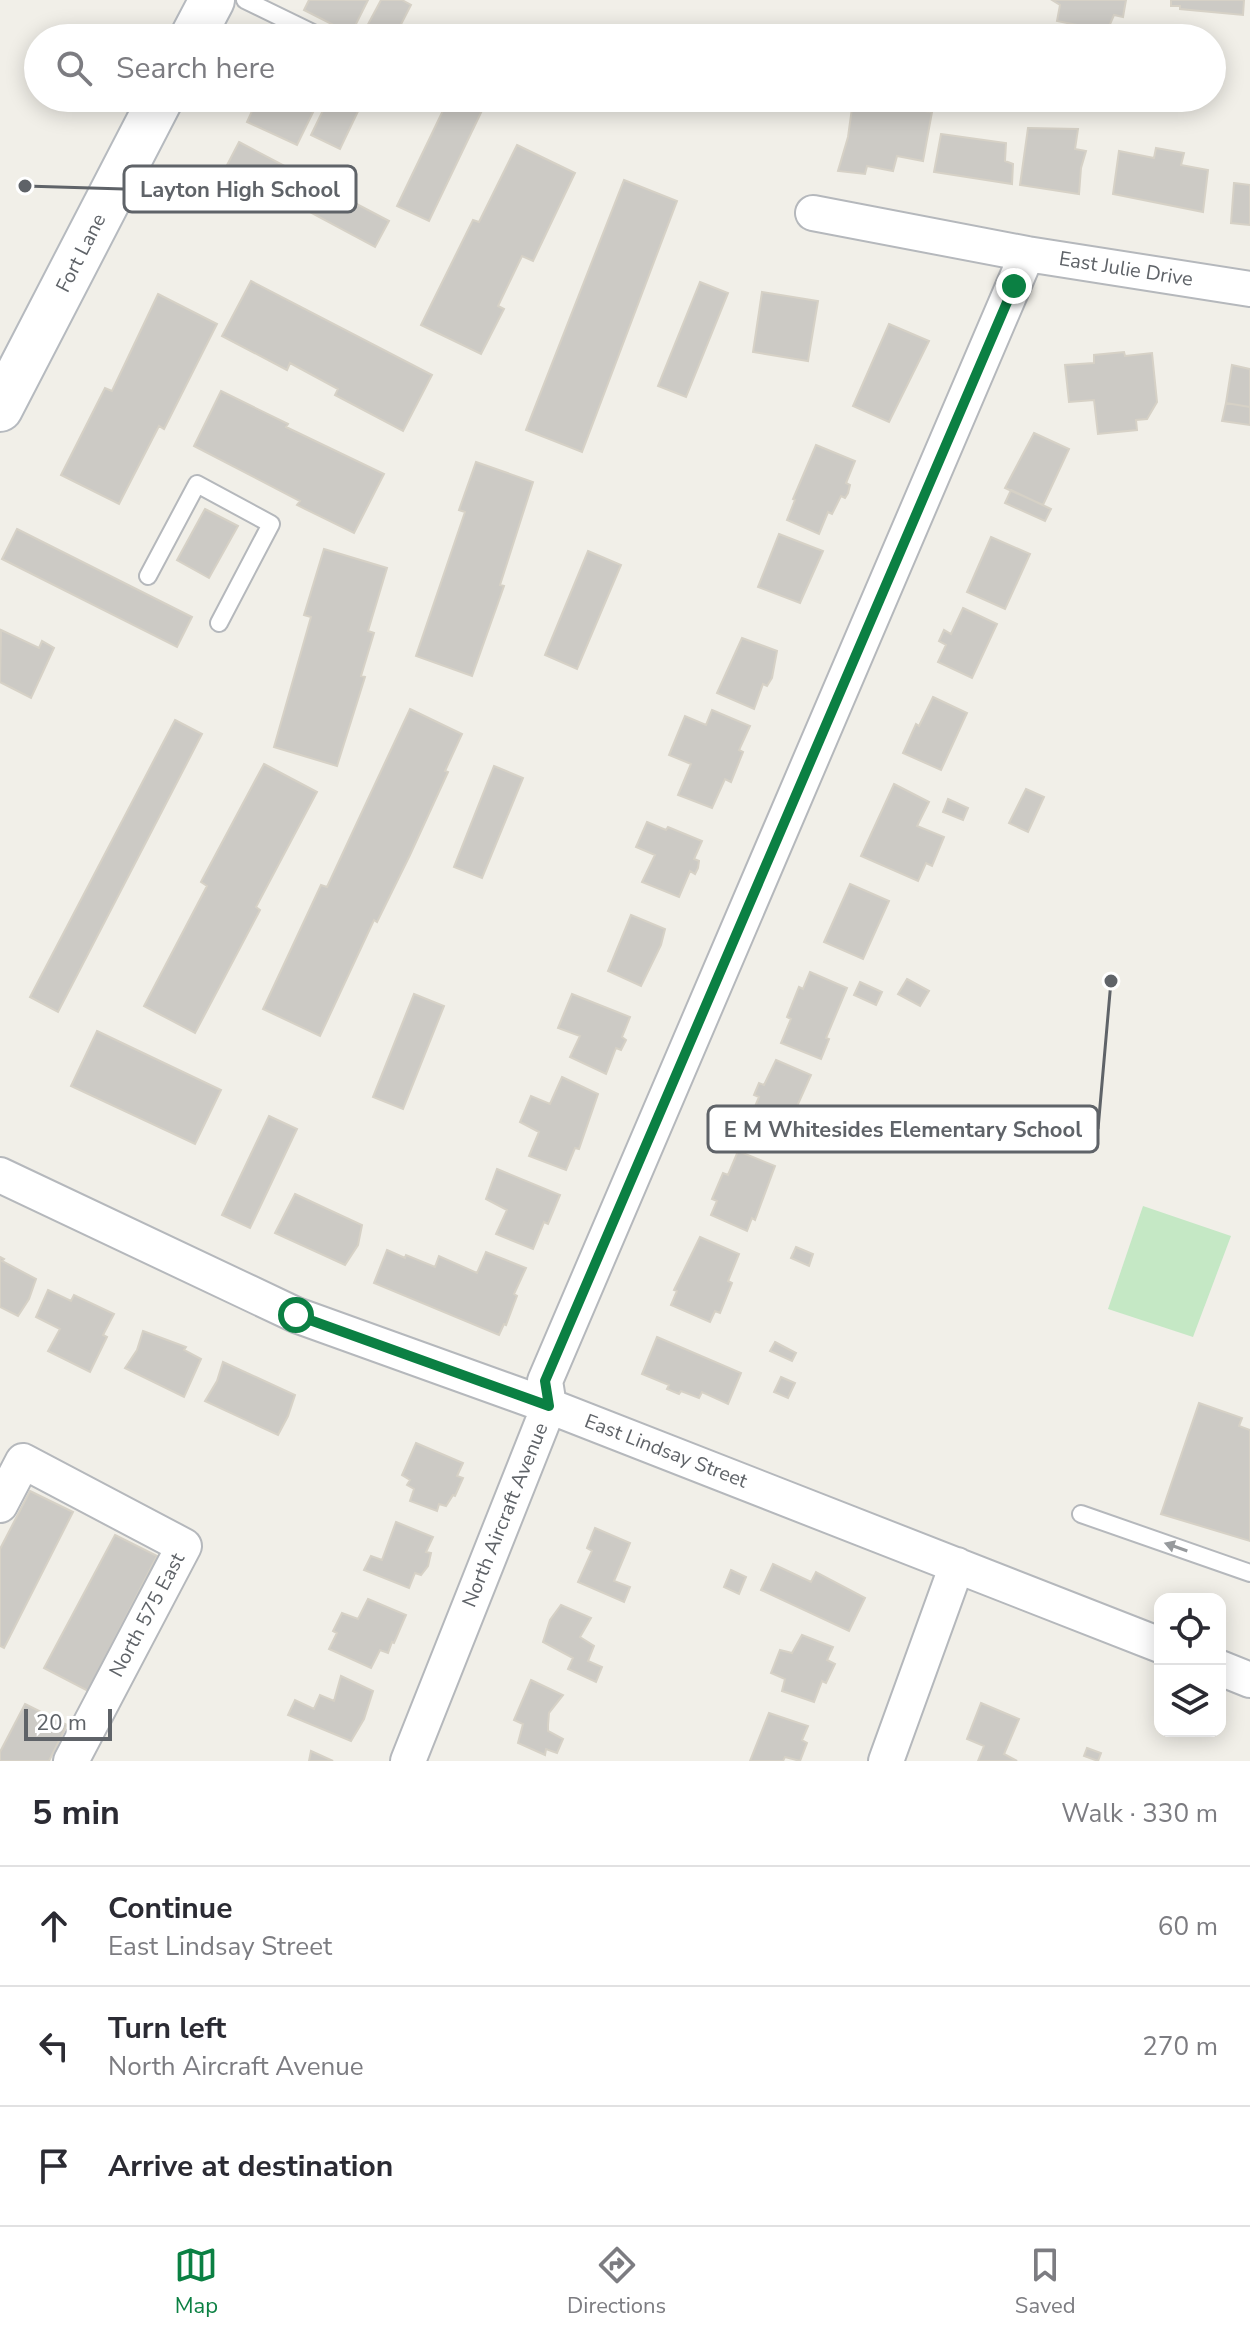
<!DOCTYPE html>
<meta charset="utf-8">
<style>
body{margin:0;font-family:"Nunito Sans",sans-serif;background:#f2f2f3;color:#2b2b33}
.controls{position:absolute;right:24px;bottom:24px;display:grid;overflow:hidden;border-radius:16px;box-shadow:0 4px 20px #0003}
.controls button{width:72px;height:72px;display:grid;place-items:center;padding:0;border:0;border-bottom:2px solid #e1e1e2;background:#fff;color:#2b2b33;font:40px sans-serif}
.scale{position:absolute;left:24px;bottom:20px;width:88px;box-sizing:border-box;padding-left:8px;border:4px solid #5f6368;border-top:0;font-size:22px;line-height:28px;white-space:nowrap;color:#5f6368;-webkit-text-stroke:6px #fff;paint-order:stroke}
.stop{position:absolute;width:24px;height:24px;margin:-18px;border:6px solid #0b8043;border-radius:50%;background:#fff}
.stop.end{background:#0b8043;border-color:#fff;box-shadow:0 2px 8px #0008}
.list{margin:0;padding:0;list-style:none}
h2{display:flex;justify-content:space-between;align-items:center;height:104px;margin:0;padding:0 32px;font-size:34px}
h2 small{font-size:26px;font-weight:400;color:#7c7c81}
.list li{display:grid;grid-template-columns:52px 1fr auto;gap:24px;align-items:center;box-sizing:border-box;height:120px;padding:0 32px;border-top:2px solid #e1e1e2}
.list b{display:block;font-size:30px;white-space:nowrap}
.list p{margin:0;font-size:26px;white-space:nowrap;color:#7c7c81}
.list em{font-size:26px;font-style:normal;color:#7c7c81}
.icon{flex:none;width:44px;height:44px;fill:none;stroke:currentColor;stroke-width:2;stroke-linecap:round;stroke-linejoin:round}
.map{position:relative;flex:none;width:1250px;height:1761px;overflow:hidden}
.search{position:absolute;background:#fff;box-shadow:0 4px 20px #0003;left:24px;right:24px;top:24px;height:88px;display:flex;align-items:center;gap:20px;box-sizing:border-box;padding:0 28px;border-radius:44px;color:#7c7c81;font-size:30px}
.sheet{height:464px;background:#fff}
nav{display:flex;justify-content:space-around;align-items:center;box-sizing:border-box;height:112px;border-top:2px solid #e1e1e2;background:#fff;font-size:22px;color:#7c7c81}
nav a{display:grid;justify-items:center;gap:4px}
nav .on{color:#0b8043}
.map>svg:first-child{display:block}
.green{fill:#c5e8c5}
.building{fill:#cccac5;stroke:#d6d1c6;stroke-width:2}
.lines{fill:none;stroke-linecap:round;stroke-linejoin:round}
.lane-casing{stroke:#b5b8bc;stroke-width:20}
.street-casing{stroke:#b5b8bc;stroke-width:38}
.secondary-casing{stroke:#b6babf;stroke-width:48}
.lane{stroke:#fff;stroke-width:16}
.street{stroke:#fff;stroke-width:34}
.secondary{stroke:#fff;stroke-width:44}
.oneway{fill:#979a9d}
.route{stroke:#0b8043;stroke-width:10}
.labels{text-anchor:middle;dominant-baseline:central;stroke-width:6;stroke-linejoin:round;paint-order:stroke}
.street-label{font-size:20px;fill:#5f6368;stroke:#fff}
.leader{fill:none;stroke:#5f6368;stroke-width:3}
.callout-dot{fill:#5f6368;stroke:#fff;stroke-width:3}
.callout{fill:#fff;stroke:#5f6368;stroke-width:3}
.callout-label{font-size:22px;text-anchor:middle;font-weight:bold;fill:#5f6368}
</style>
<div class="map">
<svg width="1250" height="1761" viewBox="0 0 1250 1761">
<rect width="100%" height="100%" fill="#f1efe8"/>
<path class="green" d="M1143 1206 1231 1236 1193 1337 1108 1309Z"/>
<path class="building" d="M309 0H368L351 34 304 10Z
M381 0H402L411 5 394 38H386L366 28Z
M1052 0H1126L1123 17 1114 15 1107 31 1057 21 1060 5Z
M1171 0H1244L1243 15 1180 9V6H1171Z
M258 98H320L297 145 247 122Z
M329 98H353L362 103 340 149 311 135Z
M449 98H488L429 221 397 206Z
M853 101 932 112 923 161 897 156 893 171 867 166 865 174 838 171 848 137Z
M1028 128 1078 129 1075 149 1086 151 1081 168 1079 194 1020 185Z
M941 134 1006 143 1005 161 1013 164 1012 184 934 172Z
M239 142 389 221 375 247 226 167Z
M517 145 575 173 533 261 522 256 498 306 504 309 481 354 421 325 473 220 479 222Z
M1156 148 1184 153 1181 165 1208 170 1203 212 1113 194 1119 151 1154 158Z
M624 180 677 201 582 452 526 430Z
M1234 183 1250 185V225L1231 223Z
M251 281 432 375 403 431 335 395 338 389 290 363 287 370 222 336Z
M700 282 728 293 686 397 658 386Z
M762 292 818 301 808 361 753 352Z
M158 294 217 324 164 429 159 426 119 504 61 475 105 388 112 391Z
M889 324 929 341 889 422 853 406Z
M1124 352 1125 356 1152 353 1157 402 1147 419 1136 420 1137 430 1098 434 1094 400 1069 402 1065 365 1094 363V355Z
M1232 365 1250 369V407L1226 403Z
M221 391 288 424 286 427 384 474 354 533 297 505 300 501 194 446Z
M1226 403 1250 407V425L1222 421Z
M1034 433 1069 449 1043 505 1005 488Z
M816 445 855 461 846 483 850 485 848 493 845 498 841 496 832 514 828 512 819 534 787 520 795 500 793 499Z
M476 462 533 482 500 585 504 586 472 676 416 656 465 512 459 510Z
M1011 490 1051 509 1045 521 1005 503Z
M205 509 238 526 209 578 177 560Z
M17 529 192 617 177 647 2 559Z
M779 534 823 551 800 603 758 587Z
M991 537 1030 554 1005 609 967 592Z
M324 549 387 568 368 631 374 633 361 676 365 677 337 766 274 747 311 617 304 615Z
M588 551 621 565 577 669 545 655Z
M963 608 997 624 972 678 938 662 946 645 939 641 944 630 951 634Z
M1 630 39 648 42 641 54 648 31 698 0 682Z
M742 638 777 651 772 678 767 686 763 684 754 709 717 693Z
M933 697 967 713 941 770 903 753 916 724 919 726Z
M410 709 462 734 445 771 448 772 410 855 377 922 374 920 320 1036 263 1009 321 885 327 887Z
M712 710 750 726 739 750 743 752 731 782 725 779 712 808 678 795 691 764 669 755 685 716 706 725Z
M175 720 202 734 58 1012 30 997Z
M264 764 317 792 256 907 260 910 195 1033 144 1006 207 886 201 882Z
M494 766 523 778 482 878 454 867Z
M894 784 929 802 917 826 944 837 932 866 926 863 918 881 861 856Z
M1026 789 1044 797 1028 832 1009 823Z
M948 799 968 808 963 820 943 812Z
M647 822 666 830 668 827 702 841 694 859 699 861 698 868 695 874 690 871 679 897 642 882 655 855 636 847Z
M850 884 889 901 863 959 824 942Z
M631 915 665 929 661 945 641 986 608 971Z
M810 972 847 988 826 1038 829 1039 821 1059 781 1043 791 1019 787 1017 799 987 803 989Z
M907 979 929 991 920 1006 898 994Z
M860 982 882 992 876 1005 854 995Z
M414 994 444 1006 403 1109 373 1097Z
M572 994 630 1017 622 1037 626 1040 621 1050 616 1048 606 1074 570 1057 580 1036 558 1028Z
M97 1031 221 1090 195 1144 71 1086Z
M776 1060 811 1075 786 1131 751 1116 759 1097 754 1095 759 1083 764 1085Z
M562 1077 598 1094 579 1149 575 1148 566 1170 529 1156 539 1132 520 1122 531 1096 550 1104Z
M269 1116 297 1129 250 1228 222 1215Z
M738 1151 775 1166 755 1220 752 1218 747 1231 711 1215 717 1201 712 1199 723 1173 728 1175Z
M497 1169 560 1195 548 1224 544 1222 533 1249 496 1234 507 1210 486 1199Z
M295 1194 362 1225 358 1245 345 1265 275 1233Z
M700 1237 739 1254 728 1281 732 1283 720 1313 715 1311 710 1322 671 1305 677 1291 674 1290Z
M796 1247 813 1254 809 1266 791 1258Z
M387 1250 405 1258 406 1255 435 1267 439 1256 477 1273 486 1252 526 1268 514 1294 517 1296 506 1325 504 1324 499 1335 374 1283Z
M0 1257 4 1259 2 1261 36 1279 29 1299 18 1316 0 1307Z
M48 1290 71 1301 74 1295 114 1314 103 1335 107 1337 90 1372 48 1351 60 1329 36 1317Z
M143 1331 186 1347 184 1350 201 1359 184 1397 125 1368 137 1350Z
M657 1337 741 1373 728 1404 702 1392 699 1398 681 1391 679 1394 667 1389 669 1385 642 1374Z
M775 1342 796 1353 792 1361 770 1351Z
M223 1362 295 1395 288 1416 278 1435 205 1401 217 1381Z
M781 1377 795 1383 788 1398 774 1392Z
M1199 1403 1242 1418 1239 1426 1250 1430V1541L1161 1514Z
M416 1443 463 1463 457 1476 463 1478 455 1496 453 1495 446 1506 439 1504 437 1511 410 1501 414 1489 407 1485 410 1480 402 1475Z
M30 1491 73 1512 4 1648 0 1646V1549Z
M396 1522 433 1537 426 1552 431 1553 428 1566 421 1575 415 1573 409 1588 364 1570 371 1556 382 1560Z
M595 1528 630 1543 614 1581 630 1587 624 1602 578 1582 592 1551 587 1548Z
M115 1535 157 1556 88 1691 44 1668Z
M773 1564 811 1582 816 1572 865 1598 849 1631 761 1590Z
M731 1570 746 1577 739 1594 724 1587Z
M368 1599 406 1615 394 1643 392 1642 388 1653 380 1650 371 1668 329 1649 337 1633 333 1631 342 1613 358 1619Z
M561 1605 591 1618 580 1637 594 1646 588 1661 602 1667 596 1682 568 1669 573 1658 543 1642 550 1620Z
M802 1635 833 1647 827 1660 835 1664 826 1683 822 1681 814 1702 782 1691 785 1679 771 1673 780 1650 792 1653Z
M341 1676 373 1691 364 1719 351 1741 288 1715 295 1700 314 1709 320 1695 334 1701Z
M531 1680 563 1695 549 1713 548 1725V1731L563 1739 557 1753 546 1749 545 1755 518 1743 523 1724 514 1720Z
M981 1703 1019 1719 1004 1754 1017 1761H978L984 1746 967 1739Z
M25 1704 67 1725 49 1761H0V1752Z
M769 1713 808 1726 802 1740 807 1743 800 1761 785 1757 783 1761H750Z
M1087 1748 1101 1753 1098 1761 1084 1756Z
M311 1751 333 1761H309Z"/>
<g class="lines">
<g class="lane-casing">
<path id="lane" d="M245 0 323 38
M148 576 197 484 271 524 219 623
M1081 1514 1250 1573"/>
</g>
<g class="street-casing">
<path id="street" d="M813 213 1027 254 1250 289
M0 1175 296 1315 549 1406 1160 1645
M0 1505 23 1461 184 1546 71 1761
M1220 1668 1250 1680
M408 1761 549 1406 545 1381 1027 254
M886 1761 957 1565"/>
</g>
<g class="secondary-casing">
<path id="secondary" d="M192 38 212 0
M0 409 161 98"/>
</g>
<use href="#lane" class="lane"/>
<use href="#street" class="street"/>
<use href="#secondary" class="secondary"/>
</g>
<defs><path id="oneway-solid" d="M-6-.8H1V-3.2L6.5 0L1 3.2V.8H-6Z" transform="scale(2)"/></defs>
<use class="oneway" href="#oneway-solid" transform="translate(1176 1547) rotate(-161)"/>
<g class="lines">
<path class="route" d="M296 1315 549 1406 545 1381 1014 286"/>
</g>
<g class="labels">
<g class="street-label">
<text transform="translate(81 253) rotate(-63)">Fort Lane</text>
<text transform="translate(1126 269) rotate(9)">East Julie Drive</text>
<text transform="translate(666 1451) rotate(21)">East Lindsay Street</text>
<text transform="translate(505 1515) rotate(-68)">North Aircraft Avenue</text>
<text transform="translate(147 1615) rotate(-62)">North 575 East</text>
</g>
</g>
<path class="leader" d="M25 186L124 189M1111 981L1098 1129"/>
<g class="callout-dot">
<circle cx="25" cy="186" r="8"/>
<circle cx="1111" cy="981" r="8"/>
</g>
<g class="callout">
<rect x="124" y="166" width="232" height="46" rx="8"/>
<rect x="708" y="1106" width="390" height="46" rx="8"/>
</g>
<g class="callout-label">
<text x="240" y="197">Layton High School</text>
<text x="903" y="1137">E M Whitesides Elementary School</text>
</g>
</svg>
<div class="controls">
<button><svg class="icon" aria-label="locate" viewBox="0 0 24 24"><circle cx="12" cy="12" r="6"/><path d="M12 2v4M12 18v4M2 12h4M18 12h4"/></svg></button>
<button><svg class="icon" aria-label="layers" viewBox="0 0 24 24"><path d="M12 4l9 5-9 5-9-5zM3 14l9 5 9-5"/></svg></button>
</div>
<div class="scale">20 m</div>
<div class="stop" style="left:296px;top:1315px"></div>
<div class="stop end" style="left:1014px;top:286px"></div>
<div class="search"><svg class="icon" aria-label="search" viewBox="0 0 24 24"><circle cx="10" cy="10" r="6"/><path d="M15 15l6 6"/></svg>Search here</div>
</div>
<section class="sheet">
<h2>5 min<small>Walk · 330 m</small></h2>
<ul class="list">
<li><svg class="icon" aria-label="ahead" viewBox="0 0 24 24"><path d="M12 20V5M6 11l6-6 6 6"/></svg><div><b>Continue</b><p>East Lindsay Street</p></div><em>60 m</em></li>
<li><svg class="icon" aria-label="left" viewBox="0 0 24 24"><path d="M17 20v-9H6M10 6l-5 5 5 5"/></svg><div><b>Turn left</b><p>North Aircraft Avenue</p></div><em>270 m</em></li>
<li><svg class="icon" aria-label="arrive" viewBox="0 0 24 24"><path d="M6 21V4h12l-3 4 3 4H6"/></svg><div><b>Arrive at destination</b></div></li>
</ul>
</section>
<nav>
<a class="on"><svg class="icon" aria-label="map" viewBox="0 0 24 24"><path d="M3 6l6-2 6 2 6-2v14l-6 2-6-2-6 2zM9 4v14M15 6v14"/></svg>Map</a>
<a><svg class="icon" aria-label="directions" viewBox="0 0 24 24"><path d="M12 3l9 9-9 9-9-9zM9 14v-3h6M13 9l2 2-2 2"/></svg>Directions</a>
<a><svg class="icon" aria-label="saved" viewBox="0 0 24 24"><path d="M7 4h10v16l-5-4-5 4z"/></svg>Saved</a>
</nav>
